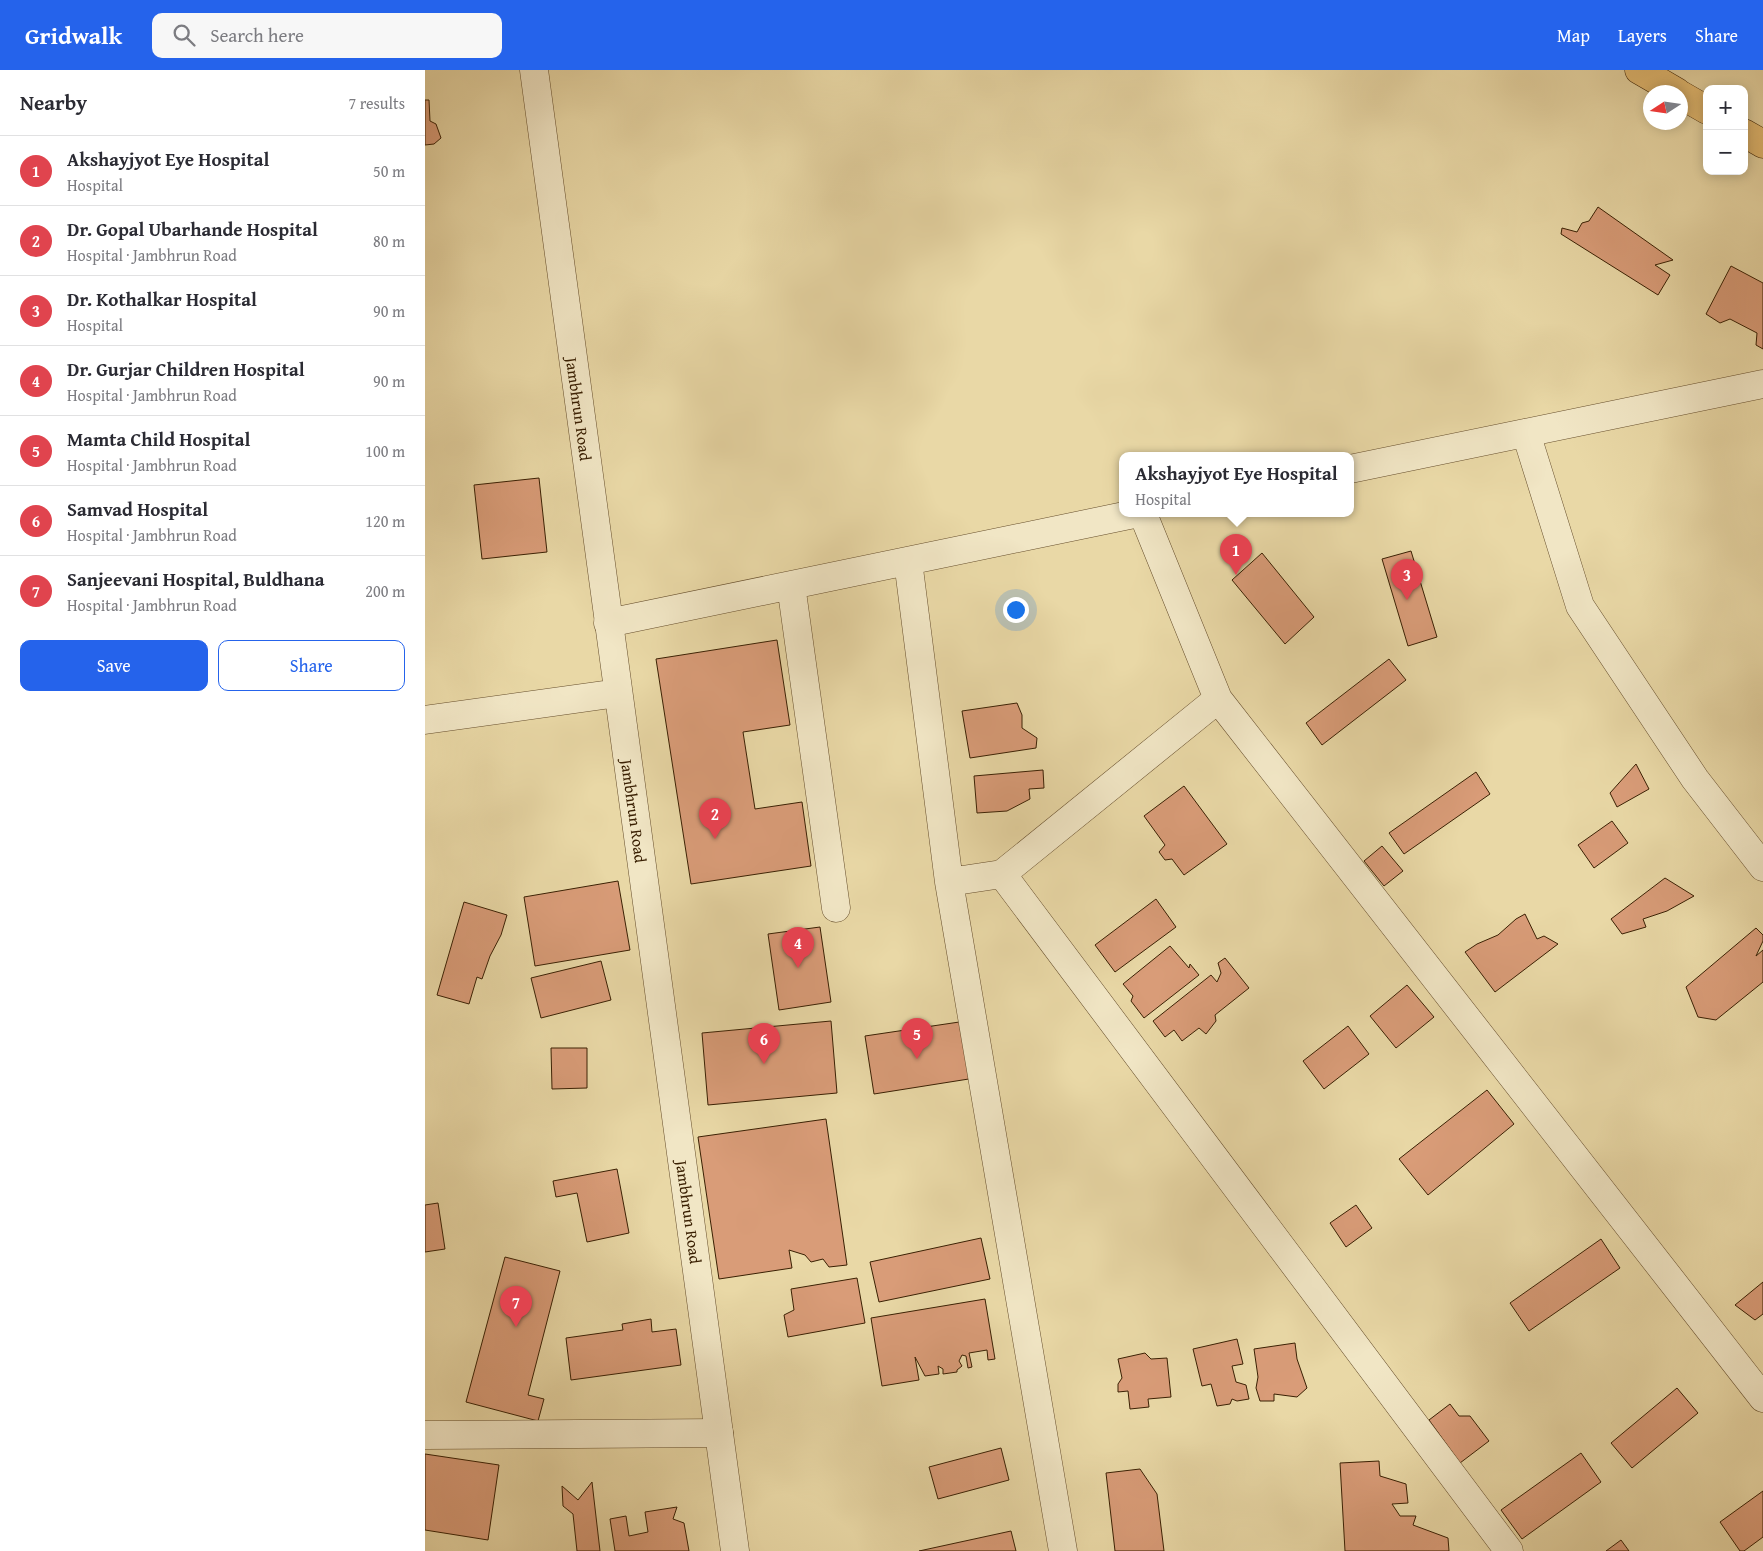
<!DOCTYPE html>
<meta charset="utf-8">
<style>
body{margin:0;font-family:"Gentium Book Plus",serif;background:#f7f7f7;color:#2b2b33}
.controls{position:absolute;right:15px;top:15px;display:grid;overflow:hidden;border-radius:10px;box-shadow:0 2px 12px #0003}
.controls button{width:45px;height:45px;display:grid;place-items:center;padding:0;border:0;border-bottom:1px solid #e1e1e2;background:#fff;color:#2b2b33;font:25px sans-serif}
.compass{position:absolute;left:1218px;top:15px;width:45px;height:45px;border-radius:50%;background:#fff;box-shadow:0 2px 12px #0003;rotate:258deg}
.you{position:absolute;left:590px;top:539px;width:18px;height:18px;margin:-12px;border:4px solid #fff;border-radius:50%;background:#1a73e8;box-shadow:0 0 0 8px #1a73e833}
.badge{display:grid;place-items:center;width:32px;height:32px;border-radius:50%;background:#2563eb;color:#fff;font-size:16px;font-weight:700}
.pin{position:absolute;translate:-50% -41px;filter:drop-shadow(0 1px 2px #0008)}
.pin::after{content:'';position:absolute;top:26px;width:18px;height:15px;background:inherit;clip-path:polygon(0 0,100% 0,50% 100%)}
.popup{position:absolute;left:694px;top:382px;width:235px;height:65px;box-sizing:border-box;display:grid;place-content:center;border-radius:10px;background:#fff;filter:drop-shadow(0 1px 4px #0005);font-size:16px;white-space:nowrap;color:#7c7c81}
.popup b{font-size:19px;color:#2b2b33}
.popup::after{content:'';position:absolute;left:50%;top:100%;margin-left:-10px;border:10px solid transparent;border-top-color:#fff}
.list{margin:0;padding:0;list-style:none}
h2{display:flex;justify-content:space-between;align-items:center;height:65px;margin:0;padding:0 20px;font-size:21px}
h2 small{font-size:16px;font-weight:400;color:#7c7c81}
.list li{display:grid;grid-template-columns:32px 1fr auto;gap:15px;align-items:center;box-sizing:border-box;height:70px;padding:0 20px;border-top:1px solid #e1e1e2}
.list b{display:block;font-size:19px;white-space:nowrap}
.list p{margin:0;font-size:16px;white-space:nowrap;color:#7c7c81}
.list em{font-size:16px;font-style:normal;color:#7c7c81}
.actions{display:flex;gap:10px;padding:15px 20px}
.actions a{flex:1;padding:11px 0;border:1px solid #2563eb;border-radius:10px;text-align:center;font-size:18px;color:#2563eb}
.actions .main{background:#2563eb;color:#fff}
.icon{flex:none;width:28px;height:28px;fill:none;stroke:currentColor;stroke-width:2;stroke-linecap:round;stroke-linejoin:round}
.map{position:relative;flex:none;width:1338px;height:1481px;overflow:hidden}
header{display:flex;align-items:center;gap:30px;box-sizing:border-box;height:70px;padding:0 25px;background:#2563eb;color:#fff}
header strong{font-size:24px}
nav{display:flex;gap:28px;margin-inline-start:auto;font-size:18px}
.search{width:350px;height:45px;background:#f7f7f7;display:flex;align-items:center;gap:12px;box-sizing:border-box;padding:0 18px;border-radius:10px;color:#7c7c81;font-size:19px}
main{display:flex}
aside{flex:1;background:#fff}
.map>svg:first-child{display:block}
.building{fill:#d99c78;stroke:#3a2003}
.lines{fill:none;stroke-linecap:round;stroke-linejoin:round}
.minor-casing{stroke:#664e2c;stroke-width:29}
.tertiary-casing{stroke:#664e2c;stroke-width:29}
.primary-casing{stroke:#3a2003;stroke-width:29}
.minor{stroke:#f1e6c5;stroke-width:28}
.tertiary{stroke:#f1e6c5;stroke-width:28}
.primary{stroke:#e4bc73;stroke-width:28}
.labels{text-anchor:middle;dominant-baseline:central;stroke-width:5;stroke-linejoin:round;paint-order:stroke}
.street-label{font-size:16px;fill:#3a2003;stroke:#f1e6c5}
</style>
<header>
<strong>Gridwalk</strong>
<div class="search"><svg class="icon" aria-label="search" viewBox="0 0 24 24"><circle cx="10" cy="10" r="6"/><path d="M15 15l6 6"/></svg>Search here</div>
<nav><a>Map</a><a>Layers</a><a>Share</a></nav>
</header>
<main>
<aside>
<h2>Nearby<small>7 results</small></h2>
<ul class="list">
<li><span class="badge" style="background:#e0444e">1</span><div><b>Akshayjyot Eye Hospital</b><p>Hospital</p></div><em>50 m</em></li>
<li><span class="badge" style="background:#e0444e">2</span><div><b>Dr. Gopal Ubarhande Hospital</b><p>Hospital · Jambhrun Road</p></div><em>80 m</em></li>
<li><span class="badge" style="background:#e0444e">3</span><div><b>Dr. Kothalkar Hospital</b><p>Hospital</p></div><em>90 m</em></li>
<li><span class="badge" style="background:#e0444e">4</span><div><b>Dr. Gurjar Children Hospital</b><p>Hospital · Jambhrun Road</p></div><em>90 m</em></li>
<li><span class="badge" style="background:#e0444e">5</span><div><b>Mamta Child Hospital</b><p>Hospital · Jambhrun Road</p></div><em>100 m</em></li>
<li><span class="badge" style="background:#e0444e">6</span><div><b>Samvad Hospital</b><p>Hospital · Jambhrun Road</p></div><em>120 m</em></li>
<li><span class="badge" style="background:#e0444e">7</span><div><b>Sanjeevani Hospital, Buldhana</b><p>Hospital · Jambhrun Road</p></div><em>200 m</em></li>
</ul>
<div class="actions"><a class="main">Save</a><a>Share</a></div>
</aside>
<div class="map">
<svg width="1338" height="1481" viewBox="0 0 1338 1481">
<rect width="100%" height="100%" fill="#e9d8a6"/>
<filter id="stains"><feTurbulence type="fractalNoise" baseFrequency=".004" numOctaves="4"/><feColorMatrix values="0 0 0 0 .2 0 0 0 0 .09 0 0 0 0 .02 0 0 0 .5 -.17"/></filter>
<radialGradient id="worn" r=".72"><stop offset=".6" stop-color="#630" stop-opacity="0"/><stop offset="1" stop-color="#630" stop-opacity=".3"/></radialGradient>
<path class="building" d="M0 30H4L5 51 11 54 16 68 9 74 0 75Z
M1173 137 1248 190 1230 195 1245 205 1233 225 1136 164 1137 158 1152 162 1157 153 1164 151Z
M1306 196 1338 213V279L1331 275 1332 263 1305 249 1295 253 1281 244Z
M114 408 122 482 57 489 49 415Z
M986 481 1012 567 983 576 957 489Z
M837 483 889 547 860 574 807 510Z
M352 570 365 655 318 662 330 739 377 732 386 796 266 814 231 589Z
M964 589 981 610 897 675 881 653Z
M592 633 597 645V658L612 668 611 678 545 688 537 641Z
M1211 694 1224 719 1192 737 1185 723Z
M618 700 619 718 604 719 605 729 582 741 552 743 549 706Z
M1051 702 1065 724 979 784 964 763Z
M759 716 802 774 759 805 747 789 740 790 734 782 740 775 719 746Z
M1187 751 1203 773 1169 798 1153 775Z
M957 776 978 801 959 816 939 791Z
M1240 808 1269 826 1242 841 1218 849 1221 857 1197 864 1186 849Z
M193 811 205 880 110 896 99 827Z
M731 829 751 857 690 902 670 875Z
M39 832 82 845 76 865 65 886 57 909 52 907 44 934 12 925Z
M1100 844 1112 869 1119 866 1133 874 1070 922 1040 882 1052 874 1073 865 1091 849Z
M395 857 406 932 354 940 343 864Z
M1331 858 1338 865V871L1331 886 1338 880V912L1291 950 1273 947 1261 917Z
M745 876 764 898 765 894 774 905 719 948 706 931 708 926 698 914Z
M800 888 824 918 790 945 791 951 781 964 774 958 757 971 749 960 740 967 728 951 786 905 792 912 796 903 793 893Z
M176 891 186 930 116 948 106 908Z
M982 915 1009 947 971 978 945 946Z
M406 951 412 1023 283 1035 277 963Z
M541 951 550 1008 449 1024 440 966Z
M923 956 944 984 899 1019 878 991Z
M126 978H162V1018L127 1019Z
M1062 1020 1089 1054 1003 1125 974 1089Z
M401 1049 422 1195 404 1197 398 1189 386 1192 380 1185 364 1180 367 1198 294 1209 273 1067Z
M192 1099 204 1163 162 1172 152 1123 131 1127 128 1111Z
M13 1133 20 1179 0 1182V1135Z
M931 1135 947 1158 921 1177 905 1153Z
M556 1168 565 1209 454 1232 445 1192Z
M1176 1169 1195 1198 1104 1261 1085 1233Z
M80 1187 135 1201 103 1325 119 1329 113 1351 41 1332Z
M432 1208 440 1253 363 1267 359 1245 369 1240 366 1219Z
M1338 1212V1244L1330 1250 1310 1235Z
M560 1229 570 1289 563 1290 562 1280 544 1283 547 1297 543 1298 541 1286 537 1285 534 1291 537 1296 532 1300V1302L518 1304V1299L513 1296 514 1304 500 1306 490 1287 494 1310 457 1316 446 1248Z
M226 1249 227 1262 251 1259 256 1295 146 1310 141 1268 198 1260 197 1254Z
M812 1269 818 1294 807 1296 811 1312 821 1315 824 1329 812 1331 807 1329 805 1334 792 1336 786 1314 777 1316 768 1279Z
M870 1273 872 1289 882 1318 872 1327 849 1324V1331H835L831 1318 833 1307 829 1279Z
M720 1283 726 1289 742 1288 746 1327 723 1329 724 1337 705 1339 703 1321 693 1322V1314L697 1308 693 1289Z
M1252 1318 1273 1343 1207 1398 1186 1373Z
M1025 1334 1034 1346H1045L1064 1371 1035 1393 1004 1350Z
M576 1378 584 1410 513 1429 504 1397Z
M1156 1383 1176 1412 1097 1469 1076 1440Z
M0 1384 74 1395 63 1470 0 1460Z
M954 1391 955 1406 981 1414 983 1433 967 1434 975 1446H991L988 1455 1023 1468 1024 1481H920L915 1393Z
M715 1399 732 1424 739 1481H690L681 1403Z
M167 1412 175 1481H152L148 1444 138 1436 137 1416 153 1430Z
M1338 1421V1467L1319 1481H1315L1295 1452Z
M252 1437 248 1449 259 1453 264 1481H190L185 1449 201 1446 204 1466 223 1462 220 1442Z
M586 1461 591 1481H494Z
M1196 1470 1204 1481H1181Z"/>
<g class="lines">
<g class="minor-casing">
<path id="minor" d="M1101 363 1155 536 1270 709 1338 797
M925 399 1338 314
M718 444 793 629 1338 1328
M483 491 524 812 638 1481
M366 515 411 838
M183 553 709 444
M577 804 1084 1481
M524 812 577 804 793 629
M0 1365 294 1363"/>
</g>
<g class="tertiary-casing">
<path id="tertiary" d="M109 0 310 1481
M0 650 193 623"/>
</g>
<g class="primary-casing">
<path id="primary" d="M1214 0 1252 22
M1256 25 1282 40
M1319 63 1338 74"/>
</g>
<use href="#minor" class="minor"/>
<use href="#tertiary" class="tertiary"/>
<use href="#primary" class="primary"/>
</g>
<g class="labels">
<g class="street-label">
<text transform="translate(154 339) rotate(82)">Jambhrun Road</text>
<text transform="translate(209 741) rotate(82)">Jambhrun Road</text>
<text transform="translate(264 1142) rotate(82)">Jambhrun Road</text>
</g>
</g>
<rect width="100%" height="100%" filter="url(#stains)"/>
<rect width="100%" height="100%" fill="url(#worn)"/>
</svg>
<div class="controls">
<button>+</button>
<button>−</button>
</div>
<svg class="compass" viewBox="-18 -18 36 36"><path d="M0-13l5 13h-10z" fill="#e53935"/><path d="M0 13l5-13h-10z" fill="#7c7c81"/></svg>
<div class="you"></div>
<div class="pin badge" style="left:811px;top:505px;background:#e0444e">1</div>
<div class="popup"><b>Akshayjyot Eye Hospital</b>Hospital</div>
<div class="pin badge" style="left:290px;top:769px;background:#e0444e">2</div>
<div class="pin badge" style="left:982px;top:530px;background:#e0444e">3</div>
<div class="pin badge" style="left:373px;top:898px;background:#e0444e">4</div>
<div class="pin badge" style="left:492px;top:989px;background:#e0444e">5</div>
<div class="pin badge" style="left:339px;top:994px;background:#e0444e">6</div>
<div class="pin badge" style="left:91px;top:1257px;background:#e0444e">7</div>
</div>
</main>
